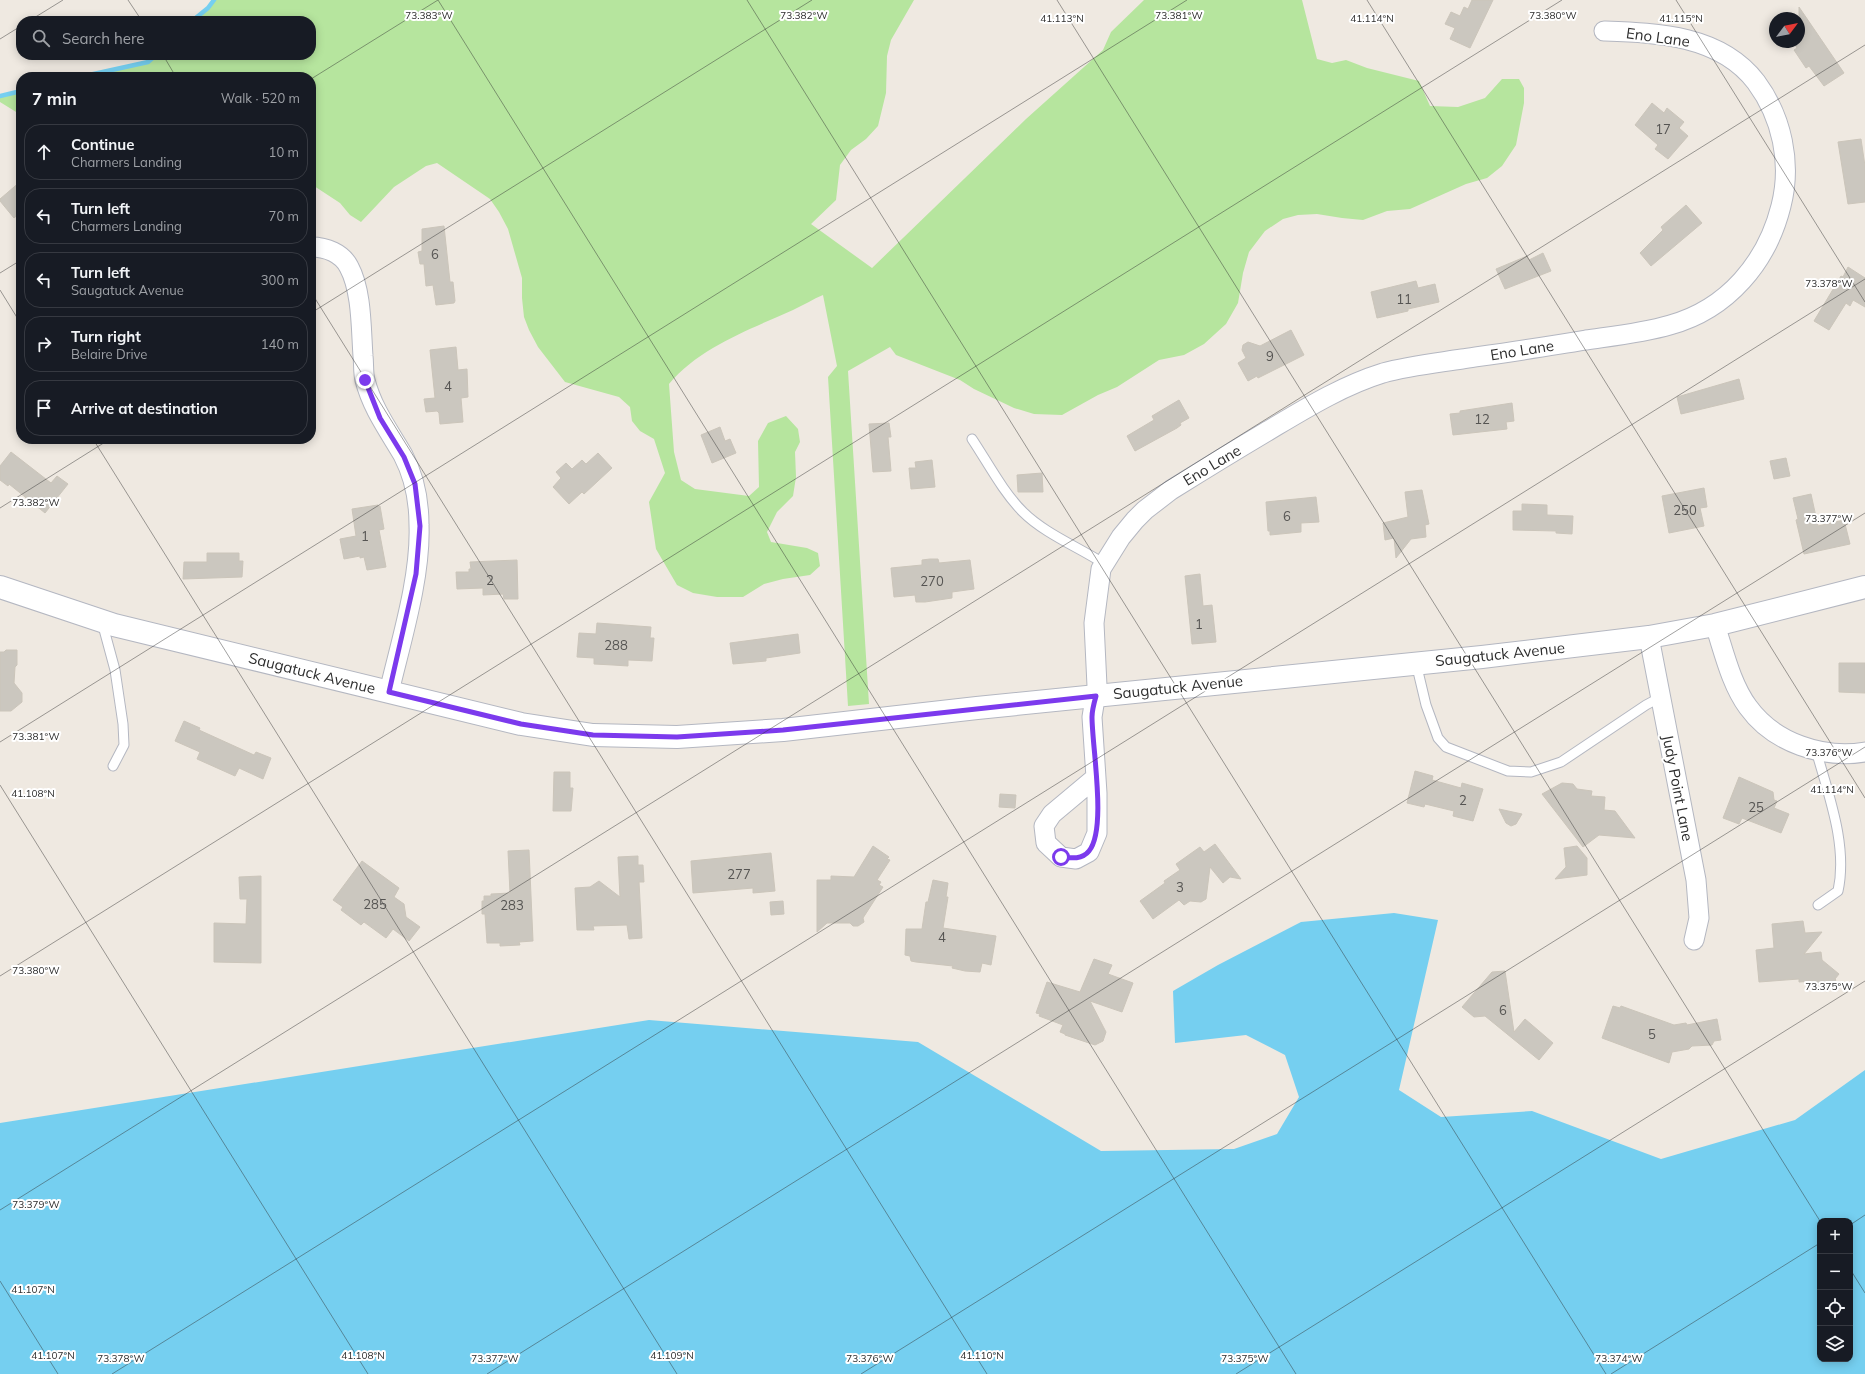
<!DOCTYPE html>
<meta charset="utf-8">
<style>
body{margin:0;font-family:Mulish,sans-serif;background:#242831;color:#f1f3f6}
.controls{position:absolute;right:12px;bottom:12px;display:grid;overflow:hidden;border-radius:8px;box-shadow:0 2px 10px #0003}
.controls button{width:36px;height:36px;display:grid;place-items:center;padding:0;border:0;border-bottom:1px solid #363941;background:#171b24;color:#f1f3f6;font:20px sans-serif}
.compass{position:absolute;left:1769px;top:12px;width:36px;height:36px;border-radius:50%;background:#171b24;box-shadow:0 2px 10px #0003;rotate:58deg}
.stop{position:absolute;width:12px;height:12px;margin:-9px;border:3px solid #7c3aed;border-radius:50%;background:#fff}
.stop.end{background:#7c3aed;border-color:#fff;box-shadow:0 1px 4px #0008}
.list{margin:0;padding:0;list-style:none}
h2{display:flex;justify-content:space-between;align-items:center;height:52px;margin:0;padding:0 16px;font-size:17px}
h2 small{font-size:13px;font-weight:400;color:#9ea1a6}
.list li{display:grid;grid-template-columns:26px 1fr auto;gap:12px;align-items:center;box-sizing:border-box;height:56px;margin:0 8px 8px;padding:0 8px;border:1px solid #363941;border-radius:16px}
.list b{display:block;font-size:15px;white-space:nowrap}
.list p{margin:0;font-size:13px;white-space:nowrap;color:#9ea1a6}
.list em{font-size:13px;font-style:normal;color:#9ea1a6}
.icon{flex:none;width:22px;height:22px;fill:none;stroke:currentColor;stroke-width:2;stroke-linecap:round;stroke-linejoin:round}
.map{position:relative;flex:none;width:1865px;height:1374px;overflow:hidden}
.search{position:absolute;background:#171b24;box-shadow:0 2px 10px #0003;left:16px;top:16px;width:300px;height:44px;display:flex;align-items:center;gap:10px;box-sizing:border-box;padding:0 14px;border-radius:16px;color:#9ea1a6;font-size:15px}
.panel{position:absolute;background:#171b24;box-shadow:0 2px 10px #0003;left:16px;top:72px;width:300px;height:372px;border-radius:16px}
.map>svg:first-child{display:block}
.green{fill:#b6e59e}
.water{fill:#75cff0;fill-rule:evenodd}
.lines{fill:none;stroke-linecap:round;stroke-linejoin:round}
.stream{stroke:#75cff0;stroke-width:4.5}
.building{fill:#cbc7bf;stroke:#cbc5ba}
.service-casing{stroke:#b4b7c1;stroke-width:11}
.minor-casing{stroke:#b4b7c1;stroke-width:21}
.secondary-casing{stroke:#b4b7c1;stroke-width:24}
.service{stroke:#fff;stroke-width:9}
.minor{stroke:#fff;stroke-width:19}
.secondary{stroke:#fff;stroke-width:22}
.route{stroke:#7c3aed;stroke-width:5}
.ticks{fill:none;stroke:#2e2e2e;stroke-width:1;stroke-opacity:0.45}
.labels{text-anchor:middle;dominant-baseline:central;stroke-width:4;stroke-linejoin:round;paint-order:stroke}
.number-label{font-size:13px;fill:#555452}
.street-label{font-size:15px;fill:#2e2e2e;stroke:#fff}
.ticks-label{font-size:10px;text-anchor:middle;fill:#2e2e2e;stroke:#fff;stroke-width:4;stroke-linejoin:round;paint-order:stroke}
</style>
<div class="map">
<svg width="1865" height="1374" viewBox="0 0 1865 1374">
<rect width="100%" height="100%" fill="#efe9e1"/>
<path class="green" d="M214 0H914L891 40 887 56 886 93 878 126 866 139 851 150 840 165 836 200 811 224 872 268 1026 119 1103 50 1111 32 1144 0H1302L1317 59 1332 63 1346 60 1367 68 1419 81 1430 106 1458 107 1485 98 1502 79H1519L1524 88V103L1516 145 1502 166 1487 178 1466 184 1410 209 1387 211 1363 220 1342 218 1317 214 1298 215 1283 219 1265 231 1249 252 1243 273 1238 303 1226 324 1204 344 1184 355 1159 360 1117 387 1098 395 1062 415 1034 414 1014 408 974 389 960 380 896 355 890 347 848 371 869 704 848 706 828 377 837 366 823 295C813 299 804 305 793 310 751 329 700 347 669 384L674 452 681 480 695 489 749 496 759 487 758 441 768 423 786 416 798 429 800 442 795 452 796 477 793 496 777 512 767 532 771 542 807 548 818 553 820 566 810 575 783 579 764 584 743 597H717L693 593 677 585 656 549 649 502 665 473 654 439 640 431 632 421 630 407 619 397 565 382 538 347 529 330 524 317 522 298V278L508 229 499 212 490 199 437 163 426 166 394 187 361 222 350 215 340 203 311 184V77H80L148 62 156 55H311V21H192L208 8Z
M21 91V115L0 102V96Z"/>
<path class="water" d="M1394 913 1438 920 1399 1090 1441 1117 1532 1111 1661 1159 1795 1120 1865 1070V1374H0V1123L649 1020 918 1042 1101 1151 1234 1149 1277 1134 1299 1097 1285 1055 1246 1035 1175 1043 1173 991 1218 965 1301 922ZM1820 1221H1850V1359H1820Z"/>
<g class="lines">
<path class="stream" d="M192 21 208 8 214 0
M80 77 148 62 156 55
M0 96 21 91"/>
</g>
<path class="building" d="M1472 0H1493L1470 48 1450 39 1455 28 1445 24 1451 12 1460 16 1464 7 1468 9Z
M1799 7 1844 73 1824 86 1809 66 1806 68 1794 50 1797 48 1794 43 1799 42Z
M1652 103 1664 113 1667 108 1684 122 1679 128 1688 136 1668 159 1655 149 1658 145 1635 125Z
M1861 139 1865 166V202L1848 204 1838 142Z
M21 181V212L14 218 0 201V199Z
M1686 205 1702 223 1651 266 1640 253 1663 230 1661 227Z
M444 226 450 282H453L455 301 454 303 436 305 433 285 426 286 424 264H420L418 252 422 251V229Z
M1543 253 1551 271 1505 289 1496 269 1527 256 1529 260Z
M1848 267 1865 278V307L1853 300 1850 306 1846 303 1829 330 1814 321 1841 276 1843 277Z
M1416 281 1418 288 1435 284 1439 302 1408 309V311L1377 318 1371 292Z
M1291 330 1304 355 1258 378 1257 376 1248 381 1238 363 1246 358 1242 350 1243 345 1248 342 1260 346Z
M456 347 458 370 467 369 468 397 461 398 463 422 440 424 439 413 437 411 426 412 424 399 435 398 430 350Z
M1739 379 1744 399 1681 414 1677 397Z
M1179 400 1189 418 1180 423 1181 425 1177 428 1135 451 1127 436 1154 420 1152 416Z
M1512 403 1514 421 1506 422 1507 429 1453 435 1450 414 1460 413V411Z
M889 423 891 437H888L891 471 873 472 869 424Z
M720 427 725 441 730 439 736 453 712 463 701 435Z
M11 452 51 483 57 476 68 484 45 513 9 484 8 486 0 480V466Z
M598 453 612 468 584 494 582 492 569 504 553 487 561 478 556 472 566 463 572 469 582 460 586 464Z
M1786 458 1790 476 1774 479 1770 461Z
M932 460 935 487 911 489 909 468H916L915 462Z
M1042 473 1043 492H1018L1017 475Z
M1704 488 1707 507 1700 508 1704 526 1669 533 1662 496Z
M1422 490 1429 524 1425 525 1426 537 1411 539 1396 558 1394 538 1385 540 1383 523 1408 517 1405 492Z
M1811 494 1818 526 1844 520 1850 544 1804 554 1796 520 1798 519 1793 498Z
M1316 497 1319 522 1301 523V532L1270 535V531H1268L1266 502Z
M1522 504 1547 505V515L1573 516 1572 534 1556 533V531L1513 530V511H1522Z
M378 505V507L380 506 384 529 379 530 386 567 367 570 364 557 360 558V556L344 559 340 539 356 536 352 509Z
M207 553H239V561H243L242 577 183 579 184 562H207Z
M930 559H938L939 563 970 560 974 589 952 592V598L925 602H916L915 595 894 597 891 568 922 565V560Z
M517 560 518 599H504L503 594 483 595V588L457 589 456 572H469V569H471L470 562Z
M1200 574 1203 606 1212 605 1216 642 1192 644 1185 576Z
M597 623 651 627 650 638H654L652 661 628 660V666L613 665 594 664V658L577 657 579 633 596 634Z
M798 634 800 653 766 658V661L733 664 730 643Z
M6 650H17V665L15 667 14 683 22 693V702L11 711H0V652H4Z
M1839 663H1865V693L1839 692Z
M184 721 200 728 199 730 254 755 256 752 271 758 263 779 239 768 235 776 197 759 200 752 175 741Z
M1415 771 1433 776 1432 780 1461 788 1462 783 1483 789 1473 821 1453 816 1454 811 1425 804 1424 807 1407 803Z
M554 772H570V788H573L571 811H553Z
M1739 777 1773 792 1774 800 1777 801 1774 808 1789 814 1781 833 1742 818 1739 824 1723 818Z
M1562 783 1573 784 1577 789 1592 791 1591 796 1605 797 1604 810 1615 811 1635 838 1599 835 1583 847 1542 794Z
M1000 794 1016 795 1015 808 999 807Z
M1499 809 1522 814 1516 824 1511 826 1506 823Z
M1215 844 1241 879 1230 877 1223 883 1210 867 1206 899 1201 902 1190 901 1184 905 1179 900 1153 919 1140 901 1165 883 1164 881 1180 870 1176 864 1200 847 1204 852Z
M873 846 889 857 887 859 890 860 877 880 881 882 879 885 883 887 863 918 864 922 858 926H853L850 923H827L817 932V880H831V876L854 877Z
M1577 846 1587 858V875L1555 879 1566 867 1564 848Z
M529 850 533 941 519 942 520 945 500 946V943H487L485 914H482V901H484V896H491V894L510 893 508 851Z
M771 853 775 891 753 893V888L693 893 691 861Z
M638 856V865H643L644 882H639L642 938 629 939 627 925 593 926 594 930H577L575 888 590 887 599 881 620 897 618 857Z
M362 861 399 888 394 897 404 904 406 917 420 927 409 941 393 929 386 938 364 922 361 925 341 910 343 907 333 900Z
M261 876V963L214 962V923L246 924 247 899H240L239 877Z
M933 880 948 883 946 897H948L943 928 996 936 991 965 982 963 980 972 965 971 952 968 953 966 916 962 911 961 910 956 905 955 906 929H922L926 902H928Z
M783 901 784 914 771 915 770 902Z
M1803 921 1805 933 1822 932 1804 954 1821 952 1822 960 1839 974 1835 979 1836 980 1827 992 1813 981 1799 982V979L1759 982 1756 950 1774 948 1772 924Z
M1094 959 1112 965 1108 974 1133 983 1122 1012 1090 1001 1106 1032 1103 1041 1095 1045 1065 1035V1034L1060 1032 1063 1025 1039 1016 1040 1014 1036 1013 1047 982 1080 992Z
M1505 971 1514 1032 1525 1019 1553 1043 1539 1060 1485 1016 1474 1017 1462 1007 1492 972Z
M1613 1006 1620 1008 1621 1006 1674 1025 1686 1023 1687 1025 1717 1019 1721 1040 1714 1041 1712 1045 1692 1046 1689 1049 1672 1052 1669 1063 1602 1038Z"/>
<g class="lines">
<g class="service-casing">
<path id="service" d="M972 439C988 463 1003 492 1023 512 1044 533 1078 547 1103 563
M102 622 115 670 123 724 124 745 113 766
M1416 663 1426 705 1438 738 1446 747 1508 771 1531 772 1561 762 1646 705 1661 697
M1816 750C1828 794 1848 845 1838 891L1818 905"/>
</g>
<g class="minor-casing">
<path id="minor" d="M311 247C326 247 342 253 349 267 362 291 361 329 363 356 364 364 363 373 365 380 372 408 389 431 403 455 414 476 419 502 419 525 421 577 401 641 389 692
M1715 625C1724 652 1731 684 1748 707 1774 743 1823 759 1865 752
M1649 637 1696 880 1699 918 1694 940
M1095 778 1052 814 1044 826 1046 843 1061 857 1076 859 1089 852 1097 833V793L1092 717 1097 686 1094 623 1101 569 1121 537 1135 520 1145 510 1171 490C1203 470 1234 451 1266 432 1303 410 1341 386 1383 373 1408 366 1436 363 1462 359 1503 353 1545 347 1586 340 1614 336 1643 333 1670 325 1728 309 1767 262 1781 206 1792 163 1782 117 1756 82 1720 35 1658 33 1604 31"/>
</g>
<g class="secondary-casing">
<path id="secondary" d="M0 587 114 625 521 724 593 735 677 737 783 730 977 708 1482 657 1649 637 1715 625 1865 587"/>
</g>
<use href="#service" class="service"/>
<use href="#minor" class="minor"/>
<use href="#secondary" class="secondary"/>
</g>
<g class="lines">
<path class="route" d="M365 380 380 418 404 457 415 484 420 526 416 574 389 692 521 724 593 735 677 737 783 730 1096 696C1094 703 1092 710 1092 717 1092 747 1107 829 1089 851 1082 860 1070 858 1061 857"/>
</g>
<path class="ticks" d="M128 0 142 21M438 0 1296 1374M747 0 1606 1374M1057 0 1820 1221M1367 0 1865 798M1676 0 1865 302M29 21 63 0M0 39 21 26M163 55 176 77M311 79 438 0M0 273 21 260M0 290 21 324M311 292 987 1374M311 313 812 0M93 439 677 1374M0 508 110 439M0 742 1187 0M0 785 368 1374M0 976 1562 0M0 1210 1865 45M1850 1225 1865 1215M1850 1269 1865 1293M0 1281 58 1374M112 1374 1865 279M487 1374 1865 513M861 1374 1865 747M1236 1374 1865 981M1611 1374 1820 1243"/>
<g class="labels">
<g class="number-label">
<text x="1663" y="129">17</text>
<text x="435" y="254">6</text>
<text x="1404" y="299">11</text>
<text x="1270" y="356">9</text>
<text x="448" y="386">4</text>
<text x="1482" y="419">12</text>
<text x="1685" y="510">250</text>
<text x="1287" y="516">6</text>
<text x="365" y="536">1</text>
<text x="490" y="580">2</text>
<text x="932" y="581">270</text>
<text x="1199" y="624">1</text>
<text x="616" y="645">288</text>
<text x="1463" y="800">2</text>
<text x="1756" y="807">25</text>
<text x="739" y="874">277</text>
<text x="1180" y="887">3</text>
<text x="375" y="904">285</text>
<text x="512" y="905">283</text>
<text x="942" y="937">4</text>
<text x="1503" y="1010">6</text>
<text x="1652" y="1034">5</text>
</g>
<g class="street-label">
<text transform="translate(1658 37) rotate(8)">Eno Lane</text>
<text transform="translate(1522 350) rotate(-9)">Eno Lane</text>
<text transform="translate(1212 465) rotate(-31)">Eno Lane</text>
<text transform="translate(1500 654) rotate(-6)">Saugatuck Avenue</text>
<text transform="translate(312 673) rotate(14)">Saugatuck Avenue</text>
<text transform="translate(1178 687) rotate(-6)">Saugatuck Avenue</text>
<text transform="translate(1678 788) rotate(79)">Judy Point Lane</text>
</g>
</g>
<g class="ticks-label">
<text x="429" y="19">73.383°W</text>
<text x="804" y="19">73.382°W</text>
<text x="1553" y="19">73.380°W</text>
<text x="1179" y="19">73.381°W</text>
<text x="1062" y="22">41.113°N</text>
<text x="1372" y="22">41.114°N</text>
<text x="1681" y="22">41.115°N</text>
<text x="1829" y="287">73.378°W</text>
<text x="36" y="506">73.382°W</text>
<text x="1829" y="522">73.377°W</text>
<text x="36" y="740">73.381°W</text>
<text x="1829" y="756">73.376°W</text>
<text x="1832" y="793">41.114°N</text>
<text x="33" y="797">41.108°N</text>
<text x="36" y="974">73.380°W</text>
<text x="1829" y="990">73.375°W</text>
<text x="36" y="1208">73.379°W</text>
<text x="33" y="1293">41.107°N</text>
<text x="53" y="1359">41.107°N</text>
<text x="363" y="1359">41.108°N</text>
<text x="672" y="1359">41.109°N</text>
<text x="982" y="1359">41.110°N</text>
<text x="121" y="1362">73.378°W</text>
<text x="495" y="1362">73.377°W</text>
<text x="870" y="1362">73.376°W</text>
<text x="1245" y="1362">73.375°W</text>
<text x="1619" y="1362">73.374°W</text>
</g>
</svg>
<div class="controls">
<button>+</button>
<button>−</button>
<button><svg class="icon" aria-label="locate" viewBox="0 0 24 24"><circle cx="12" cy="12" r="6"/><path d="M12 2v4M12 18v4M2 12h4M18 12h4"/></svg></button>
<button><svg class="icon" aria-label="layers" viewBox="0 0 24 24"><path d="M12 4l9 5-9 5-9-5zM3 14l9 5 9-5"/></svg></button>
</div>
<svg class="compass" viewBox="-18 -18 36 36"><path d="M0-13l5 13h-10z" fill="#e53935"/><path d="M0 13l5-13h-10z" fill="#9ea1a6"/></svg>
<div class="stop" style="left:1061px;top:857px"></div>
<div class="stop end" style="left:365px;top:380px"></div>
<div class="search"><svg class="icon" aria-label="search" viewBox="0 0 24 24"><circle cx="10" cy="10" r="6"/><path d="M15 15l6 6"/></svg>Search here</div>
<section class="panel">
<h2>7 min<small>Walk · 520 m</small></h2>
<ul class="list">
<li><svg class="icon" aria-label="ahead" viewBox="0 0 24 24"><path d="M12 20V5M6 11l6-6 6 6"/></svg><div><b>Continue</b><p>Charmers Landing</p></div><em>10 m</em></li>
<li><svg class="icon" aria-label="left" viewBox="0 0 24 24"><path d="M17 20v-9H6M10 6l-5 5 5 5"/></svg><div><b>Turn left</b><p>Charmers Landing</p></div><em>70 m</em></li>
<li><svg class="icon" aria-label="left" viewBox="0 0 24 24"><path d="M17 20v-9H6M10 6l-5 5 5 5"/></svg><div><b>Turn left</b><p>Saugatuck Avenue</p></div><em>300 m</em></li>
<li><svg class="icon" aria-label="right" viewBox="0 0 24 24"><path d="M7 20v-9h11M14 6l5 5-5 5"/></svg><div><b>Turn right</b><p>Belaire Drive</p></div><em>140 m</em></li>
<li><svg class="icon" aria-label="arrive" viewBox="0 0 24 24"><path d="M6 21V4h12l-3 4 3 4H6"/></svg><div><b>Arrive at destination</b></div></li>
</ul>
</section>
</div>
